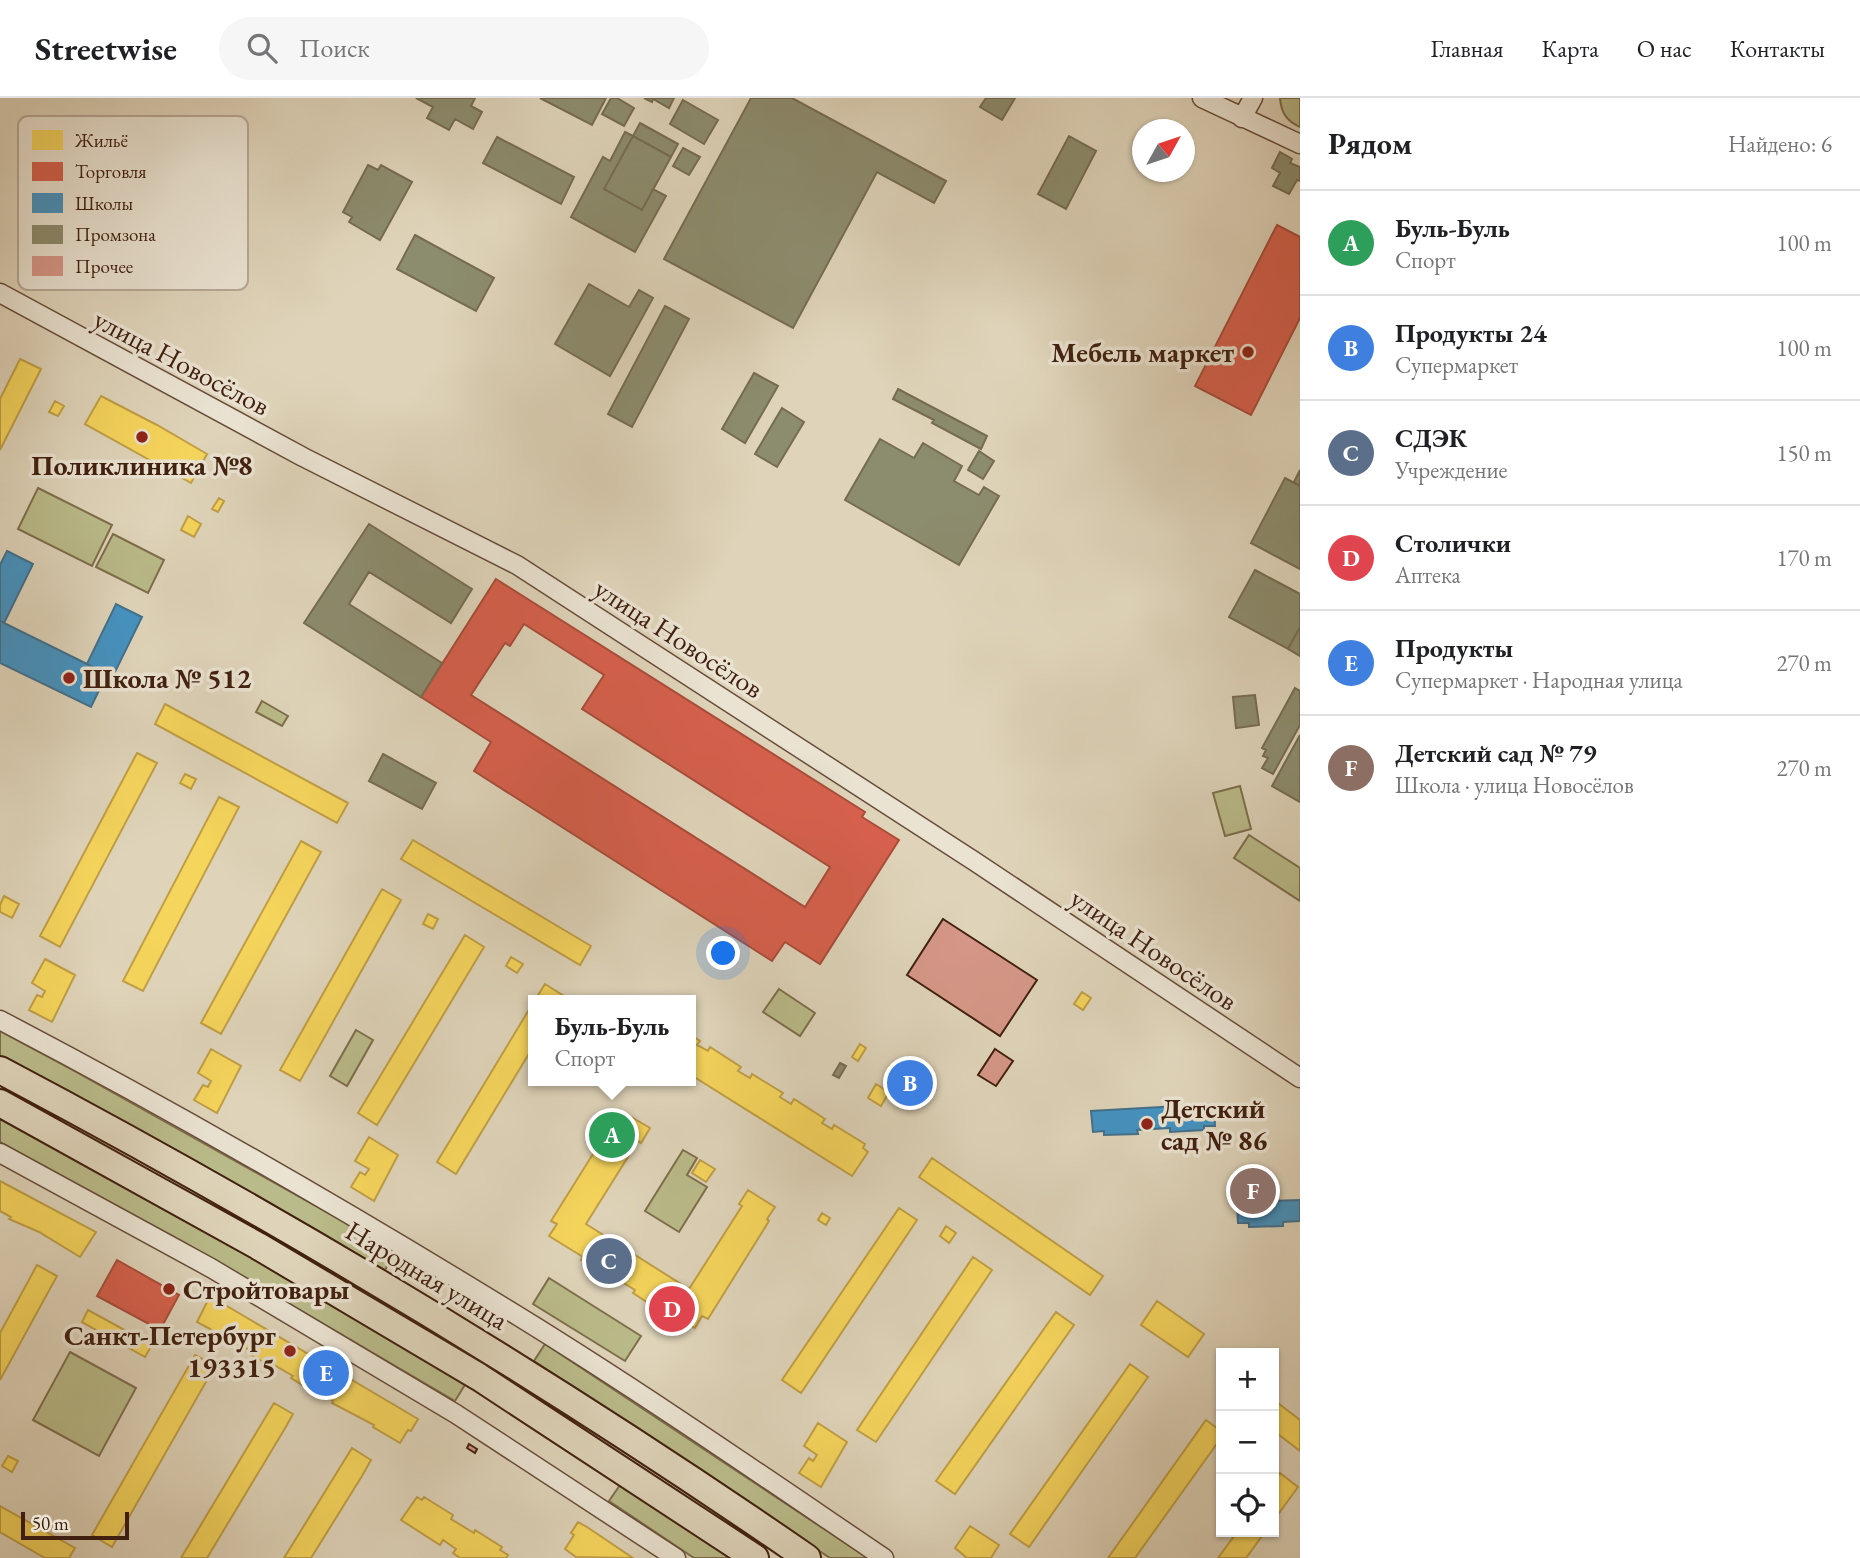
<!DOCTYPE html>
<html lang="ru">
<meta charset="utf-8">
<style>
body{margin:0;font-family:"EB Garamond",serif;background:#f6f6f6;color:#202124}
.controls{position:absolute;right:21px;bottom:21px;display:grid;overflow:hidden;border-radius:0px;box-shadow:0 2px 5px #0004}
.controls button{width:63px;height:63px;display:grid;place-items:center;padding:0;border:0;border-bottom:2px solid #e0e0e0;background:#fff;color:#202124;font:35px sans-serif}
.compass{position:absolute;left:1132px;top:21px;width:63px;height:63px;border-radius:50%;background:#fff;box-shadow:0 2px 5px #0004;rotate:50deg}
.scale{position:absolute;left:21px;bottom:18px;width:108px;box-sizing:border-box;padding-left:7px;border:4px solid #41200f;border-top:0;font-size:19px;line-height:24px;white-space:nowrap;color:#41200f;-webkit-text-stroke:5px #eae3d2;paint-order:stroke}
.you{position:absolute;left:724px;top:856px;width:24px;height:24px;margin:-18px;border:5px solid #fff;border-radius:50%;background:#1a73e8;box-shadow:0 0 0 10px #1a73e833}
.badge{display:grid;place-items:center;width:46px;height:46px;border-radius:50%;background:#0b8043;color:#fff;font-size:23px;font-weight:700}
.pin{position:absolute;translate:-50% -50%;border:4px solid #fff;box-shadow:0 2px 7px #0006}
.popup{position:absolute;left:528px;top:897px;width:168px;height:91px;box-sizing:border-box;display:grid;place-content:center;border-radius:0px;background:#fff;filter:drop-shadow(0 2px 5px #0005);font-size:23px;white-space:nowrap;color:#757577}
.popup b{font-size:26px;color:#202124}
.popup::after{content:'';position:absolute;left:50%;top:100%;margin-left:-14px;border:14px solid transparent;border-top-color:#fff}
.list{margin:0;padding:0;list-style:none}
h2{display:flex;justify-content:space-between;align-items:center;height:91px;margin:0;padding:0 28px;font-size:30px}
h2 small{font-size:23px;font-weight:400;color:#757577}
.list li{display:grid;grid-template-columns:46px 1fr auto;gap:21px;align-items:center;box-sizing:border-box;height:105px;padding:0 28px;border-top:2px solid #e0e0e0}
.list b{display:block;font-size:26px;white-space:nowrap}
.list p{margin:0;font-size:23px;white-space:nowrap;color:#757577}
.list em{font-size:23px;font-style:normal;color:#757577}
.icon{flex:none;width:38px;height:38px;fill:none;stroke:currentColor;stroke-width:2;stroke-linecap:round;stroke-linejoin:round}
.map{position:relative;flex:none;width:1300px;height:1460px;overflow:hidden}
header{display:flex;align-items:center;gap:42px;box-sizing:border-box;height:98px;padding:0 35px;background:#fff;border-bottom:2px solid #e0e0e0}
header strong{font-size:33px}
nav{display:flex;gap:38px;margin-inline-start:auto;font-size:24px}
.search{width:490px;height:63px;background:#f6f6f6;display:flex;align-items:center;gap:18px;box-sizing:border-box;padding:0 24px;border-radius:38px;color:#757577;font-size:26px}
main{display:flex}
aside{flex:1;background:#fff}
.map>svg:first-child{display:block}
.green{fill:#babb8a;stroke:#7e6e4c;stroke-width:2}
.homes{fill:#f6d55c;stroke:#c09f45;stroke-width:2}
.shops{fill:#d6604d;stroke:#a94d3a;stroke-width:2;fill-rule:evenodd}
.schools{fill:#4393c3;stroke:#42708d;stroke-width:2}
.industry{fill:#8c8c6e;stroke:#766c52;stroke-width:2}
.building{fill:#d69788;stroke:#41200f;stroke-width:2}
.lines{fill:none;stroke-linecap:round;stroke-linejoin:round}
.minor-casing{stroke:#684d3a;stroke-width:21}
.primary-casing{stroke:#41200f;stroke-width:30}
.minor{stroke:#eae3d2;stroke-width:18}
.primary{stroke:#dfd4ba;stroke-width:26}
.poi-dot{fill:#8f2418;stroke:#eae3d2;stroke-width:2.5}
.labels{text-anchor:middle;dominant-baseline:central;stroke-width:7;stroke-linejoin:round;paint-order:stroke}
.poi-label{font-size:28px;font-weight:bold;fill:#41200f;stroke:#eae3d2;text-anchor:start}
.street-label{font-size:28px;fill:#41200f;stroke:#eae3d2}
.key{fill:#eae3d2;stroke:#b7a898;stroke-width:2}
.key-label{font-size:19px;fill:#41200f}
</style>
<header>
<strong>Streetwise</strong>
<div class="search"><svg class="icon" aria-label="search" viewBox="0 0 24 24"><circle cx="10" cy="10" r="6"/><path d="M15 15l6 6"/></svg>Поиск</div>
<nav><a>Главная</a><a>Карта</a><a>О нас</a><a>Контакты</a></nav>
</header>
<main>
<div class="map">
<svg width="1300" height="1460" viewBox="0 0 1300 1460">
<rect width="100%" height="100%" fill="#dfd4ba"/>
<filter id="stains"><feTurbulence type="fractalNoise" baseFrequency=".00286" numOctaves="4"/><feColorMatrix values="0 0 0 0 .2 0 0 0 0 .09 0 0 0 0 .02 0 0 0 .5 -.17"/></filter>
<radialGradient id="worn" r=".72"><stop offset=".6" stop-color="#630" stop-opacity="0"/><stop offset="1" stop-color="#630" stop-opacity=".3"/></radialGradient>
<path class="green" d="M1280 0H1300V29C1287 23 1281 15 1280 0Z
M38 390 112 427 92 468 18 431Z
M113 436 164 462 148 495 96 469Z
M262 603 288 618 282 628 256 614Z
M1240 688 1251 731 1225 738 1213 695Z
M1249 737 1300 770V803L1234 760Z
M779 891 815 915 800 938 763 914Z
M356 932 373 942 347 988 330 978Z
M0 933 73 972 396 1153 385 1172 0 958Z
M0 1018 233 1148 466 1285 455 1303 182 1143 0 1044Z
M683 1052 697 1060 687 1077 707 1089 679 1134 645 1113Z
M549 1180 641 1238 625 1263 533 1206Z
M545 1246 868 1460H830L534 1263Z
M70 1254 136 1290 99 1358 33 1322Z
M620 1387 657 1408 733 1460H694L609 1403Z"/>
<path class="homes" d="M20 261 41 271 0 352V301Z
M101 298 157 327 207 356 191 385 85 326Z
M55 303 64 308 58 318 49 314Z
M219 400 224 403 218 414 212 411Z
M188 418 201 426 194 439 181 432Z
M165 606 348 705 337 725 155 626Z
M137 655 157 665 60 849 40 838Z
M185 676 196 681 191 691 180 685Z
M219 699 239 709 143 893 123 883Z
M413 742 591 848 580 867 401 761Z
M301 743 321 754 221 936 201 925Z
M382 791 401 802 300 983 280 972Z
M4 798 19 806 12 820 0 814V807Z
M428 816 438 821 433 831 423 826Z
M465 837 484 849 377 1027 358 1015Z
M511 859 523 866 517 875 506 868Z
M45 861 75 877 52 924 29 912 37 897 42 899 45 893 32 885Z
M545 886 564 898 561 902H535Z
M1082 894 1091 900 1083 912 1074 906Z
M533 905V949L456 1076 437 1064Z
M691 937 700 943 697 947 708 953 710 949 741 969 738 973 750 980 752 976 783 995 780 999 791 1006 794 1001 825 1021 822 1025 832 1031 834 1027 865 1046 863 1050 868 1054 852 1078 691 977Z
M860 946 866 950 858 963 852 959Z
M211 951 241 968 217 1015 194 1002 203 987 208 989 211 983 198 975Z
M876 986 889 994 881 1008 868 1000Z
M623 1014 650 1030 641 1045 638 1043 586 1126 689 1191 742 1108 739 1106 748 1092 775 1109 767 1121 769 1123 708 1221 702 1218 695 1230 661 1209 659 1212 633 1195 635 1192 609 1176 608 1179 581 1162 583 1159 549 1138 557 1126 551 1123 613 1024 615 1026Z
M369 1039 398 1057 374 1103 351 1089 360 1074 365 1077 369 1071 355 1063Z
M932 1060 1103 1178 1090 1197 919 1079Z
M700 1062 715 1071 706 1084 692 1075Z
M0 1083 96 1134 80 1159 39 1134 9 1121 11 1119 0 1113Z
M899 1110 917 1122 801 1295 782 1282Z
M822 1115 830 1120 826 1127 818 1122Z
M946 1128 956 1135 949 1145 940 1138Z
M973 1159 992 1172 876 1344 857 1332Z
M37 1167 57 1178 0 1282V1235Z
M210 1198 418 1321 411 1333 408 1332 400 1345 373 1329 374 1327 332 1305 333 1303 308 1287 307 1290 291 1280 293 1278 267 1263 265 1265 250 1256 251 1253 197 1224Z
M1157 1203 1204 1236 1188 1259 1141 1227Z
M88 1212 152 1247 145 1259 82 1224Z
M1056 1214 1074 1227 955 1396 936 1383Z
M195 1257 215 1268 112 1449 92 1437Z
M1130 1266 1148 1279 1029 1449 1010 1436Z
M1274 1302 1300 1322V1353L1274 1333Z
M274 1305 293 1316 284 1332 207 1460H181Z
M1206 1322 1221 1333V1340L1135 1460H1108Z
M818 1325 847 1344 821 1389 799 1375 809 1360 813 1363 817 1357 804 1348Z
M352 1350 371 1362 362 1378 311 1460H284Z
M8 1358 18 1363 12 1374 2 1368Z
M1280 1375 1298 1389 1274 1422V1384Z
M417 1399 422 1402 424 1399 453 1417 451 1421 474 1435 475 1432 502 1449 500 1452 508 1457 506 1460H460L453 1455 456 1451 443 1442 440 1447 401 1422Z
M0 1408 75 1450 69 1460H45L0 1434Z
M578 1424 587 1429 633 1460 576 1459 565 1451 574 1437 571 1435Z
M970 1428 999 1447 991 1460H967L955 1450Z
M1237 1434H1265L1246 1460H1218Z"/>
<path class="shops" d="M1277 127 1300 139V220L1251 317 1195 288Z
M496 481 865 714 862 719 899 742 820 866 785 844 772 863 474 673 491 644 421 599ZM524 526 604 577 582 611 830 769 805 809 471 597 505 545 510 548Z
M117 1162 179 1197 160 1232 97 1198Z"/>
<path class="schools" d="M7 453 33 466 4 525 87 566 116 506 142 519 115 574 109 571 91 609 0 565V467Z
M0 523 107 576 91 609 0 565Z
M1214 1006 1215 1028H1204V1032L1170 1034V1030L1137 1032 1138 1036 1104 1037V1033L1093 1034 1091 1013Z
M1300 1102V1123L1283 1124V1128L1249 1129V1125H1238L1237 1104Z"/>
<path class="industry" d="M416 0H475L471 8 482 14 473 31 455 21 449 32 427 20 433 9Z
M540 0H606L592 27Z
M611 0H617L634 10 624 28 602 16Z
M644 0H674L669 10 653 1 652 4Z
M751 0H792L946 83 934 105 877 74 793 230 664 161Z
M986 0H1015L1002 22 980 9Z
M683 2 718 22 704 46 670 26Z
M640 25 678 46 671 59 633 38Z
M625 34 633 38 604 91 642 112 653 91 666 98 635 154 571 119 603 59 610 63Z
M633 38 671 59 642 112 604 91Z
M1069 38 1096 53 1066 111 1038 96Z
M497 39 574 79 561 106 483 65Z
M683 50 700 59 689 77 673 68Z
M1280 54 1292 61 1290 65 1300 69V83L1297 82 1289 96 1273 88 1280 75 1272 70Z
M368 67 378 72 381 67 412 84 380 142 349 124 352 119 343 114Z
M415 137 494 180 476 213 397 171Z
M589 186 629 209 639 192 653 200 610 278 555 246Z
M665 208 689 221 632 329 608 316Z
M754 275 778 288 745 345 722 331Z
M898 291 987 338 981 351 932 325 934 322 893 301Z
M782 310 804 324 777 369 755 356Z
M880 341 914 360 923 345 962 368 954 383 979 397 984 389 999 398 959 467 845 402Z
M979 353 994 363 983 381 968 372Z
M1300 372V388L1294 384Z
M1285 380 1300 388V471L1251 445Z
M369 426 472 491 451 525 369 474 349 506 442 565 421 599 304 525Z
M1255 472 1300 496V529L1288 551 1229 519Z
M1300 529V558L1288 551Z
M1295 590 1300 593V627L1273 676 1262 670 1268 660 1263 658 1266 652 1262 650Z
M1255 597 1259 627 1236 630 1233 599Z
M1300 637V704L1272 688Z
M383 656 436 685 422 711 369 683Z
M840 965 846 968 839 980 833 977Z"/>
<path class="building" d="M943 821 1037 882 1000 938 907 877Z
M995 951 1013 963 996 988 978 977Z
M469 1346 477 1351 475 1355 467 1350Z"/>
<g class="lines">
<g class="minor-casing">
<path id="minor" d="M1202 0 1300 46
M1242 20 1253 0
M0 195 303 359 517 467 974 763 1300 980
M0 922C176 1014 349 1114 518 1218 643 1295 763 1378 884 1460
M0 1055 211 1170 456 1316 676 1460"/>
</g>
<g class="primary-casing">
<path id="primary" d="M0 972C278 1119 548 1281 807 1460
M0 1005 258 1148 479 1279 755 1460"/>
</g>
<use href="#minor" class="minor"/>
<use href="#primary" class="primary"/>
</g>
<g class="poi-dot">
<circle cx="1248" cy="254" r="7"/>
<circle cx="142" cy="339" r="7"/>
<circle cx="69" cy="580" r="7"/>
<circle cx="1147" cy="1026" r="7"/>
<circle cx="169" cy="1191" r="7"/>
<circle cx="290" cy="1253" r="7"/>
</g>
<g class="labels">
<g class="poi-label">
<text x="1234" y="254" text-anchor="end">Мебель маркет</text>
<text x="142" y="367" text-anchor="middle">Поликлиника №8</text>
<text x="83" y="580">Школа № 512</text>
<text x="1161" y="1010">Детский<tspan x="1161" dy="32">сад № 86</tspan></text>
<text x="183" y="1191">Стройтовары</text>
<text x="276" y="1237" text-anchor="end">Санкт-Петербург<tspan x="276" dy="32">193315</tspan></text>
</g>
<g class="street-label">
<text transform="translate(182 264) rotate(28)">улица Новосёлов</text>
<text transform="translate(679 540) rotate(33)">улица Новосёлов</text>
<text transform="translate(1154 851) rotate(34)">улица Новосёлов</text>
<text transform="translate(427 1177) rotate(31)">Народная улица</text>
</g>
</g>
<rect x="18" y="18" width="230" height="174" rx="10" class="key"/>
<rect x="32" y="32" width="31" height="20" fill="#f6d55c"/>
<rect x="32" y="64" width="31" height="19" fill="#d6604d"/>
<rect x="32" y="95" width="31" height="20" fill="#4393c3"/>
<rect x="32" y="127" width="31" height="19" fill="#8c8c6e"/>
<rect x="32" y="158" width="31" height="20" fill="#d69788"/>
<g class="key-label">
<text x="75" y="49">Жильё</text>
<text x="75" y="80">Торговля</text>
<text x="75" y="112">Школы</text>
<text x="75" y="143">Промзона</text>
<text x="75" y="175">Прочее</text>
</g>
<rect width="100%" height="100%" filter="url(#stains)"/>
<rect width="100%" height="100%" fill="url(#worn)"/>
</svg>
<div class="controls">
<button>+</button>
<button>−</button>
<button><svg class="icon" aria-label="locate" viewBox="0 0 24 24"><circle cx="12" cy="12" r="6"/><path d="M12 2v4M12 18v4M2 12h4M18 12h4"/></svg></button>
</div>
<svg class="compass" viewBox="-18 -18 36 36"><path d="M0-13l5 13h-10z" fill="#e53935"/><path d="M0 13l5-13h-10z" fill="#757577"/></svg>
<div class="scale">50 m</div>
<div class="you"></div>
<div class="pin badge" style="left:612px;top:1037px;background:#2e9e5b">A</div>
<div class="popup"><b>Буль-Буль</b>Спорт</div>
<div class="pin badge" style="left:910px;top:985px;background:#3f7fe0">B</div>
<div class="pin badge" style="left:609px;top:1163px;background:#5c6f8a">C</div>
<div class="pin badge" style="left:672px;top:1211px;background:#e0444e">D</div>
<div class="pin badge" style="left:326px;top:1275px;background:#3f7fe0">E</div>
<div class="pin badge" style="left:1253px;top:1093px;background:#8d6e63">F</div>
</div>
<aside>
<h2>Рядом<small>Найдено: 6</small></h2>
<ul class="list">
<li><span class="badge" style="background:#2e9e5b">A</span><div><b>Буль-Буль</b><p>Спорт</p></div><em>100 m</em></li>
<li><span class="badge" style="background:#3f7fe0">B</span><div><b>Продукты 24</b><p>Супермаркет</p></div><em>100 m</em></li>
<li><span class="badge" style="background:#5c6f8a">C</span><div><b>СДЭК</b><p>Учреждение</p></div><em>150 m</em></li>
<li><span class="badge" style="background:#e0444e">D</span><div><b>Столички</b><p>Аптека</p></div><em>170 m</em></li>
<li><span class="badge" style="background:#3f7fe0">E</span><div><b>Продукты</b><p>Супермаркет · Народная улица</p></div><em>270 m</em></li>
<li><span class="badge" style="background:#8d6e63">F</span><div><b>Детский сад № 79</b><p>Школа · улица Новосёлов</p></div><em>270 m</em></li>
</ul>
</aside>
</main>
